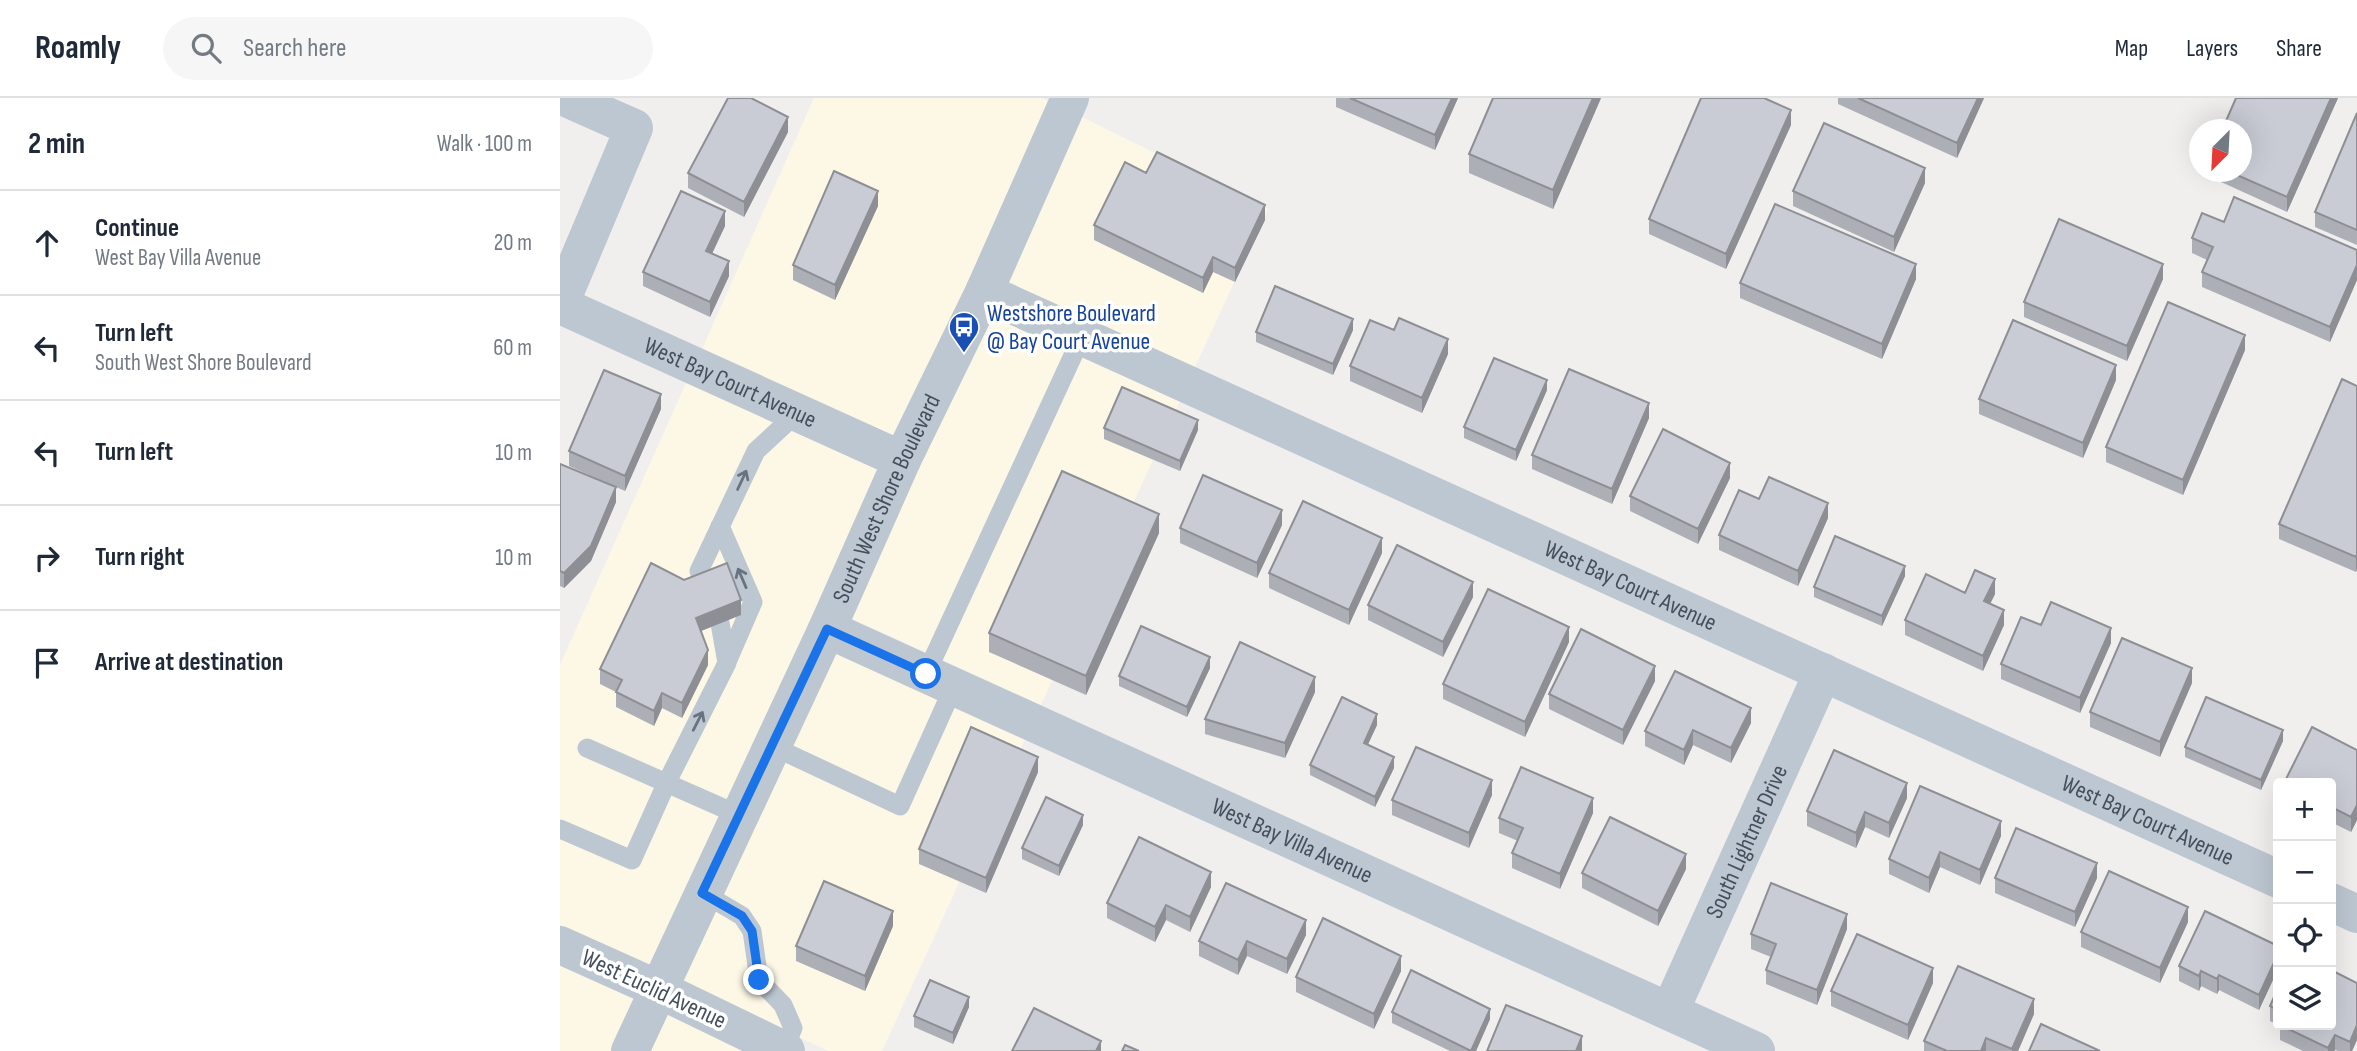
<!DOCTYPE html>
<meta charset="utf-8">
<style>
body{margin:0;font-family:"Sofia Sans Condensed",sans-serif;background:#f6f6f7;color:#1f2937}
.controls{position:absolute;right:21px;bottom:21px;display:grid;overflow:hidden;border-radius:7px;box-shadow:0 7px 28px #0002}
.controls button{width:63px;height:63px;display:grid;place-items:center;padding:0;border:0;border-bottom:2px solid #e0e1e3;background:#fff;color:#1f2937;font:35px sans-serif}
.compass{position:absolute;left:1629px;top:21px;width:63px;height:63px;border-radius:50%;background:#fff;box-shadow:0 7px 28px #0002;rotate:204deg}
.stop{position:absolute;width:21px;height:21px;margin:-16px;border:5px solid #1a73e8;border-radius:50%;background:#fff}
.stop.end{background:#1a73e8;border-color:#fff;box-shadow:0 2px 7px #0008}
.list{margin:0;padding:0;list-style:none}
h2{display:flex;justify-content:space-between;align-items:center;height:91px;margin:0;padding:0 28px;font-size:30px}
h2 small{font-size:23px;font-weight:400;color:#747a83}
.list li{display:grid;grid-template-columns:46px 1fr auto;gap:21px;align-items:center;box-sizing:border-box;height:105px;padding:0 28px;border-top:2px solid #e0e1e3}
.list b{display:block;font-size:26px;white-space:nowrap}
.list p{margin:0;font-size:23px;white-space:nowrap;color:#747a83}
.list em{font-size:23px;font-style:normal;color:#747a83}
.icon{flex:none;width:38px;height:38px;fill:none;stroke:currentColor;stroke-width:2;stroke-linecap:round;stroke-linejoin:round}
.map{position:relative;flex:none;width:1797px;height:953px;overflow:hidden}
header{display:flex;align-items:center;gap:42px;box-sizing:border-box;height:98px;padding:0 35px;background:#fff;border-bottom:2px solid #e0e1e3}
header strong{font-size:33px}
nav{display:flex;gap:38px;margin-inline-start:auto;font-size:24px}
.search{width:490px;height:63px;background:#f6f6f7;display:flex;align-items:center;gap:18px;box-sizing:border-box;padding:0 24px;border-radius:38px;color:#747a83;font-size:26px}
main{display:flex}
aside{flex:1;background:#fff}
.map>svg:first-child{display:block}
.commercial{fill:#fdf8e6}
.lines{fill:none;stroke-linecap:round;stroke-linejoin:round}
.service{stroke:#bdc7d1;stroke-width:19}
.minor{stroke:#bdc7d1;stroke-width:38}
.tertiary{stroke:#bdc7d1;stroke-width:38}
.wall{fill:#adafb6}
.shaded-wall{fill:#8d8f94}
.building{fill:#c9ccd4;stroke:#8d8f94;stroke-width:2}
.oneway{stroke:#69737f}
.route{stroke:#1a73e8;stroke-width:9}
.labels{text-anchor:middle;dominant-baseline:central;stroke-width:7;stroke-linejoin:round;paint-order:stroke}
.transit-label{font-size:24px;fill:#164399;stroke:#fff;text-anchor:start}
.street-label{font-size:24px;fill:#454f5c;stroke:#fff}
</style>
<header>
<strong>Roamly</strong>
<div class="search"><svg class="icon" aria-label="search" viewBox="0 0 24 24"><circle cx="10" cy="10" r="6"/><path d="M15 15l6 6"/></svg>Search here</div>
<nav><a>Map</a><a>Layers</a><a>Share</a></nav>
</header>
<main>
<aside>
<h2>2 min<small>Walk · 100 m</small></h2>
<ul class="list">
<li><svg class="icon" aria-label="ahead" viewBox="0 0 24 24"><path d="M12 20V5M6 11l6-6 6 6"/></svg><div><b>Continue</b><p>West Bay Villa Avenue</p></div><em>20 m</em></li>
<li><svg class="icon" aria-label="left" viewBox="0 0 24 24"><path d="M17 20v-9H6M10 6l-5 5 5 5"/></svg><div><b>Turn left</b><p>South West Shore Boulevard</p></div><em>60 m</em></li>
<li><svg class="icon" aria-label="left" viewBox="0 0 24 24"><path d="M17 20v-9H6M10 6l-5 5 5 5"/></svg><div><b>Turn left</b></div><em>10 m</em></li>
<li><svg class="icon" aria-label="right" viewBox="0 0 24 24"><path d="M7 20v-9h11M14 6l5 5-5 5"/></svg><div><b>Turn right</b></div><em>10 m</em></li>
<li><svg class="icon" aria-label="arrive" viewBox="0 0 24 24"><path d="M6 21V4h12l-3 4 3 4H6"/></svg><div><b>Arrive at destination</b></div></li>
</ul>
</aside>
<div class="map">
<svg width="1797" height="953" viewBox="0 0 1797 953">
<rect width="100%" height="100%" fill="#f1eeee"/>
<path class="commercial" d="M254 0H482L490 4 409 187 335 339 142 251Z
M520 18 708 111 635 269 446 184Z
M431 217 620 303 481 607 290 520 356 369Z
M126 285 319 372 252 524 91 867 0 827V567Z
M274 554 465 641 322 953H268L120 881Z
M0 867 75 901 52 953H0Z
M105 915 184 953H88Z"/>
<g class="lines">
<path class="service" d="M160 428 193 504 167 564
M146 488 139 473 196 353 237 315
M366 576 522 238
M212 648 340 708 394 588
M27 650 179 717
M0 731 72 762 107 684 167 565 160 525
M143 795 182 818 192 833 199 882 223 907 233 930 224 952"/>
<g class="minor">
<path id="s1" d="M424 194 1718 781"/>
<path d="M0 206 74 30 6 0"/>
<path id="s2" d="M0 207 342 362"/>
<path id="s3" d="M267 531 1196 953"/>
<path d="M1771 804 1797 816"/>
<path d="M98 891 226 953"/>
<path id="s4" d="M1110 913 1263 574"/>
</g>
<g class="tertiary">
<path d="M0 847 98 891"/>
<path id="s5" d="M70 953 267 531 342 362 424 194 510 0"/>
</g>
</g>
<path class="wall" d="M776 0H898L875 52 776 9Z
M933 0H1041L993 111 909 75V56Z
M1278 0H1424L1397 60 1278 6Z
M1676 0H1778L1727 114 1648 78V74H1682Z
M1797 15V147L1755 129V114Z
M1231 27 1166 171 1089 136V121Z
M228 34 184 119 128 90V75Z
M586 75 705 122 675 184 653 174 643 195 534 142V127Z
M1365 85 1334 154 1233 108V93Z
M318 108 275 202 233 182V167Z
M1664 124 1797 152V182L1770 244 1642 189V174L1647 162 1632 155V140Z
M165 128 152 156 169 178 150 219 83 188V174Z
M1356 181 1322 261 1180 200V185Z
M1603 181 1567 263 1464 219V204Z
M793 232 773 277 696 244V234Z
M1685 252 1623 397 1546 364V349Z
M888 256 862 315 790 283V268Z
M1556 282 1523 360 1419 316V301Z
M1797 288V471L1796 474 1719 441V426Z
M987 292 956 363 904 340V329Z
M101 311 65 393 9 368V353Z
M1089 320 1052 406 972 371V357Z
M544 330 638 332 620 373 544 341Z
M0 366 56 404 31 463 4 490 0 488Z
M1170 380 1138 446 1070 413V398Z
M1199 401 1268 420 1238 488 1159 452V437Z
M722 427 697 480 620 445V430Z
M599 435 526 597 429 554V535Z
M822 455 789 527 709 490V475Z
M1345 478 1322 528 1254 499V489Z
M1405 495 1435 496 1430 506 1444 527 1423 573 1345 537V522Z
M913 499 883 559 808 522V507Z
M181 517 141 533 148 567 122 620 102 610 94 628 56 609V594L40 586V571Z
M1481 527 1551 545 1520 615 1441 581V566Z
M1009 544 965 639 883 601V586Z
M650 570 627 619 559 588V578Z
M1095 583 1063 647 989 611V596Z
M1632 585 1600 659 1530 629V614Z
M755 594 725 660 645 636V621Z
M1191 625 1171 665 1133 647 1124 667 1085 648V633Z
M817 627 808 646 834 670 815 709 750 677V667Z
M1723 643 1701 692 1625 659V649Z
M1797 652V722L1791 734 1771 724V685Z
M478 674 426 795 359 766V751Z
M932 697 909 750 832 717V702Z
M1347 700 1329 740 1305 729 1296 750 1247 728V713Z
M1033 715 1000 791 952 770V755L958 743 939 735V720Z
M523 727 499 778 462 761V750Z
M1441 738 1420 787 1380 769 1369 795 1329 776V761Z
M1126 771 1098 828 1022 790V775Z
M1435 780H1537L1515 829 1435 795Z
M651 789 630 834 606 822 595 844 547 820V805Z
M1628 824 1600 885 1521 849V834Z
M333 828 305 893 236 863V848Z
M1287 831 1257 907 1206 886V872L1211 859 1191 851V836Z
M746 837 727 876 687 858 678 877 639 858V843Z
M1718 848V871L1699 912 1659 892 1657 896 1641 888 1639 893 1619 883V868Z
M841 873 814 931 736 894V879Z
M1373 885 1348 942 1271 908V893Z
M1797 885V942L1792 953H1778L1775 952 1774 953H1743L1720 942V928L1710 923V908L1718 890V927H1771Z
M409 909 393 946 354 929V918Z
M832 914 930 921 916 953H890L832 925Z
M1474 916 1458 953H1364V943Z"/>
<path class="shaded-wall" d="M892 0H898L875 52V37Z
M1033 0H1041L993 111V92Z
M1418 0H1424L1397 60V45Z
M1771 0H1778L1727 114V99Z
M1231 12V27L1166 171V156Z
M228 19V34L184 119V104Z
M1365 70V85L1334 154V139Z
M318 93V108L275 202V187Z
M705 107V122L675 184V170Z
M165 113V128L146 168V153Z
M653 159V174L643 195V180Z
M169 163V178L150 219V204Z
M1356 166V181L1322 261V246Z
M1603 166V181L1567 263V248Z
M1797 167V182L1770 244V229Z
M793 221V232L773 277V266Z
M1685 237V252L1623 397V382Z
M888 241V256L862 315V300Z
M1556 267V282L1523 360V345Z
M987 282V292L956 363V352Z
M101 296V311L65 393V378Z
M1089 305V320L1052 406V391Z
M638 322V332L620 373V363Z
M1170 365V380L1138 446V431Z
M56 389V404L31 463 4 490V475Z
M1268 405V420L1238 488V473Z
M722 412V427L697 480V465Z
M599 416V435L526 597V578Z
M822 440V455L789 527V512Z
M1797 456V471L1796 474V459Z
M1345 468V478L1322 528V518Z
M1435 481V496L1424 518V503Z
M913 484V499L883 559V544Z
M181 502V517L136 535V520Z
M1444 512V527L1423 573V558Z
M1009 529V544L965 639V624Z
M1551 530V545L1520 615V600Z
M148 552V567L122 620V605Z
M650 559V570L627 619V609Z
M1095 568V583L1063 647V632Z
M1632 570V585L1600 659V644Z
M755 579V594L725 660V645Z
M102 595V610L94 628V613Z
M1191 610V625L1171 665V650Z
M817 616V627L804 655V645Z
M1133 632V647L1124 667V652Z
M1723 632V643L1701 692V682Z
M478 659V674L426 795V780Z
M834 659V670L815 709V699Z
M932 682V697L909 750V735Z
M1347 685V700L1329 740V725Z
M1033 700V715L1000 791V776Z
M1797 707V722L1791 734V719Z
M1305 714V729L1296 750V735Z
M523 717V727L499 778V768Z
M1441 723V738L1420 787V772Z
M1380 754V769L1369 795V780Z
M1126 756V771L1098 828V813Z
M1537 765V780L1515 829V814Z
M651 774V789L630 834V819Z
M606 807V822L595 844V829Z
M1628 809V824L1600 885V870Z
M333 813V828L305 893V878Z
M1287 816V831L1257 907V892Z
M746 822V837L727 876V861Z
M687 843V858L678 877V862Z
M1718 856V871L1699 912V897Z
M841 858V873L814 931V916Z
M1373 870V885L1348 942V927Z
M1641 873V888L1639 893V878Z
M1659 877V892L1657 896V881Z
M409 899V909L393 946V935Z
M1474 901V916L1458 953H1452Z
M930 911V921L916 953H911Z
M1797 927V942L1792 953H1790V944Z
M1775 937V952L1774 953H1768V950Z
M1022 938V953H1016Z
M1426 940V953H1421Z
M541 943V953H536Z"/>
<path class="building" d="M168 0H191L228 19 184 104 128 75Z
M790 0H892L875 37Z
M933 0H1033L993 92 909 56Z
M1141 0H1204L1231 12 1166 156 1089 121Z
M1298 0H1418L1397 45Z
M1676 0H1771L1727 99 1670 74H1682V32H1662Z
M1797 15V132L1755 114Z
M1264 25 1365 70 1334 139 1233 93Z
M597 54 705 107 675 170 653 159 643 180 534 127 565 64 586 75Z
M274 73 318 93 275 187 233 167Z
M121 93 165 113 146 153 169 163 150 204 83 174Z
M1674 99 1797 152V167L1770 229 1642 174 1653 149 1632 140 1642 115 1664 124Z
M1215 106 1356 166 1322 246 1180 185Z
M1499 121 1603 166 1567 248 1464 204Z
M715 188 793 221 773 266 696 234Z
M1608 204 1685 237 1623 382 1546 349Z
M839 220 888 241 862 300 790 268 810 222 834 232Z
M1453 222 1556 267 1523 345 1419 301Z
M934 260 987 282 956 352 904 329Z
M1009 271 1089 305 1052 391 972 357Z
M44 272 101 296 65 378 9 353Z
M1782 281 1797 288V456L1796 459 1719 426Z
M562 289 638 322 620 363 544 330Z
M1103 331 1170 365 1138 431 1070 398Z
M0 366 56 389 31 448 4 475 0 473Z
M502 373 599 416 526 578 429 535Z
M643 377 722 412 697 465 620 430Z
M1209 379 1268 405 1238 473 1159 437 1179 392 1199 401Z
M743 403 822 440 789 512 709 475Z
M1275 438 1345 468 1322 518 1254 489Z
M837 447 913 484 883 544 808 507Z
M91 465 124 482 167 465 181 502 136 520 148 552 122 605 102 595 94 613 56 594 62 582 40 571Z
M1415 472 1435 481 1424 503 1444 512 1423 558 1345 522 1366 476 1405 495Z
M928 491 1009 529 965 624 883 586Z
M1491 504 1551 530 1520 600 1441 566 1461 519 1481 527Z
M581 528 650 559 627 609 559 578Z
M1021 531 1095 568 1063 632 989 596Z
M1562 540 1632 570 1600 644 1530 614Z
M680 544 755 579 725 645 645 621Z
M1115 573 1191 610 1171 650 1133 632 1124 652 1085 633Z
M782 599 817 616 804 645 834 659 815 699 750 667Z
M1646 599 1723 632 1701 682 1625 649Z
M411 629 478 659 426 780 359 751Z
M1752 629 1797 652V707L1791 719 1771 709V685H1724Z
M856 649 932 682 909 735 832 702Z
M1274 652 1347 685 1329 725 1305 714 1296 735 1247 713Z
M961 669 1033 700 1000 776 952 755 963 730 939 720Z
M1360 688 1441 723 1420 772 1380 754 1369 780 1329 761Z
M486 699 523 717 499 768 462 750Z
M1050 719 1126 756 1098 813 1022 775Z
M1456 730 1537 765 1515 814 1435 780Z
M579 739 651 774 630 819 606 807 595 829 547 805Z
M1549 773 1628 809 1600 870 1521 834Z
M264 783 333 813 305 878 236 848Z
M666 785 746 822 727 861 687 843 678 862 639 843Z
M1211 785 1287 816 1257 892 1206 872 1216 846 1191 836Z
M1645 813 1718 848V856L1699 897 1659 877 1657 881 1641 873 1639 878 1619 868Z
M763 820 841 858 814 916 736 879Z
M1297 836 1373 870 1348 927 1271 893Z
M1398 868 1474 901 1452 951 1426 940 1421 953H1387L1364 943Z
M851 872 930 911 911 953 832 914Z
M1771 872 1797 885V927L1790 944 1775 937 1768 950 1720 927H1771Z
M370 882 409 899 393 935 354 918Z
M1718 890V912L1710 908Z
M946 907 1022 938 1016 953H927Z
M474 910 541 943 536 953H452Z
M1481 926 1540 953H1469Z
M565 947 579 953H562Z"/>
<defs><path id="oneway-shaft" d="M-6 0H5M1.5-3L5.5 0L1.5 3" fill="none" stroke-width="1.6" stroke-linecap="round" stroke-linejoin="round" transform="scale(1.75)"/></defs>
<g class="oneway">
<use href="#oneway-shaft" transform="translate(182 382) rotate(-65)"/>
<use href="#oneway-shaft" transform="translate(182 480) rotate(-113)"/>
<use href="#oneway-shaft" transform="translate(138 623) rotate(-63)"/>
</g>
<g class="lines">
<path class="route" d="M199 882 192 833 182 818 142 795 267 531 366 576"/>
</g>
<defs>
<g id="bus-pin" transform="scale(1.575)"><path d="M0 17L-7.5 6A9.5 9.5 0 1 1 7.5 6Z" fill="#1a4fb4" stroke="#fff"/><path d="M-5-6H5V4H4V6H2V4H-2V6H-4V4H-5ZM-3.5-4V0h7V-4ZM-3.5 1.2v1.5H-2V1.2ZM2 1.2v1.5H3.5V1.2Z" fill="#fff"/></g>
</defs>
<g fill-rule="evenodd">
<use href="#bus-pin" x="404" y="229"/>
</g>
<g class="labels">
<g class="transit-label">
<text x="427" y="215">Westshore Boulevard<tspan x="427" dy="28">@ Bay Court Avenue</tspan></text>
</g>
<g class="street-label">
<text stroke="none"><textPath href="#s2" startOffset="187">West Bay Court Avenue</textPath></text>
<text stroke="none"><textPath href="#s5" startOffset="609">South West Shore Boulevard</textPath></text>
<text stroke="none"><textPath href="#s1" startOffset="710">West Bay Court Avenue</textPath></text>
<text stroke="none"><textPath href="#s1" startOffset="1278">West Bay Court Avenue</textPath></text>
<text stroke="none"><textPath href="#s3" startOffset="511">West Bay Villa Avenue</textPath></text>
<text stroke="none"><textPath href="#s4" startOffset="186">South Lightner Drive</textPath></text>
<text transform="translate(94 891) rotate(25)">West Euclid Avenue</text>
</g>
</g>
</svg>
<div class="controls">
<button>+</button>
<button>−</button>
<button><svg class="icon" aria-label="locate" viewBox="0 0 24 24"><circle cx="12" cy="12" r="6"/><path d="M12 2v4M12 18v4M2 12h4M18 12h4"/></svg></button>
<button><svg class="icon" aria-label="layers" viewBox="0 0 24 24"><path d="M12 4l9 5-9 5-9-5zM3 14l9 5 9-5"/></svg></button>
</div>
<svg class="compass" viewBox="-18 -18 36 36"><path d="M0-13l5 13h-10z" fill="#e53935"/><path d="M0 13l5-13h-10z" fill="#747a83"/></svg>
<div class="stop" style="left:366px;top:576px"></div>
<div class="stop end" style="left:199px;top:882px"></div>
</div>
</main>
